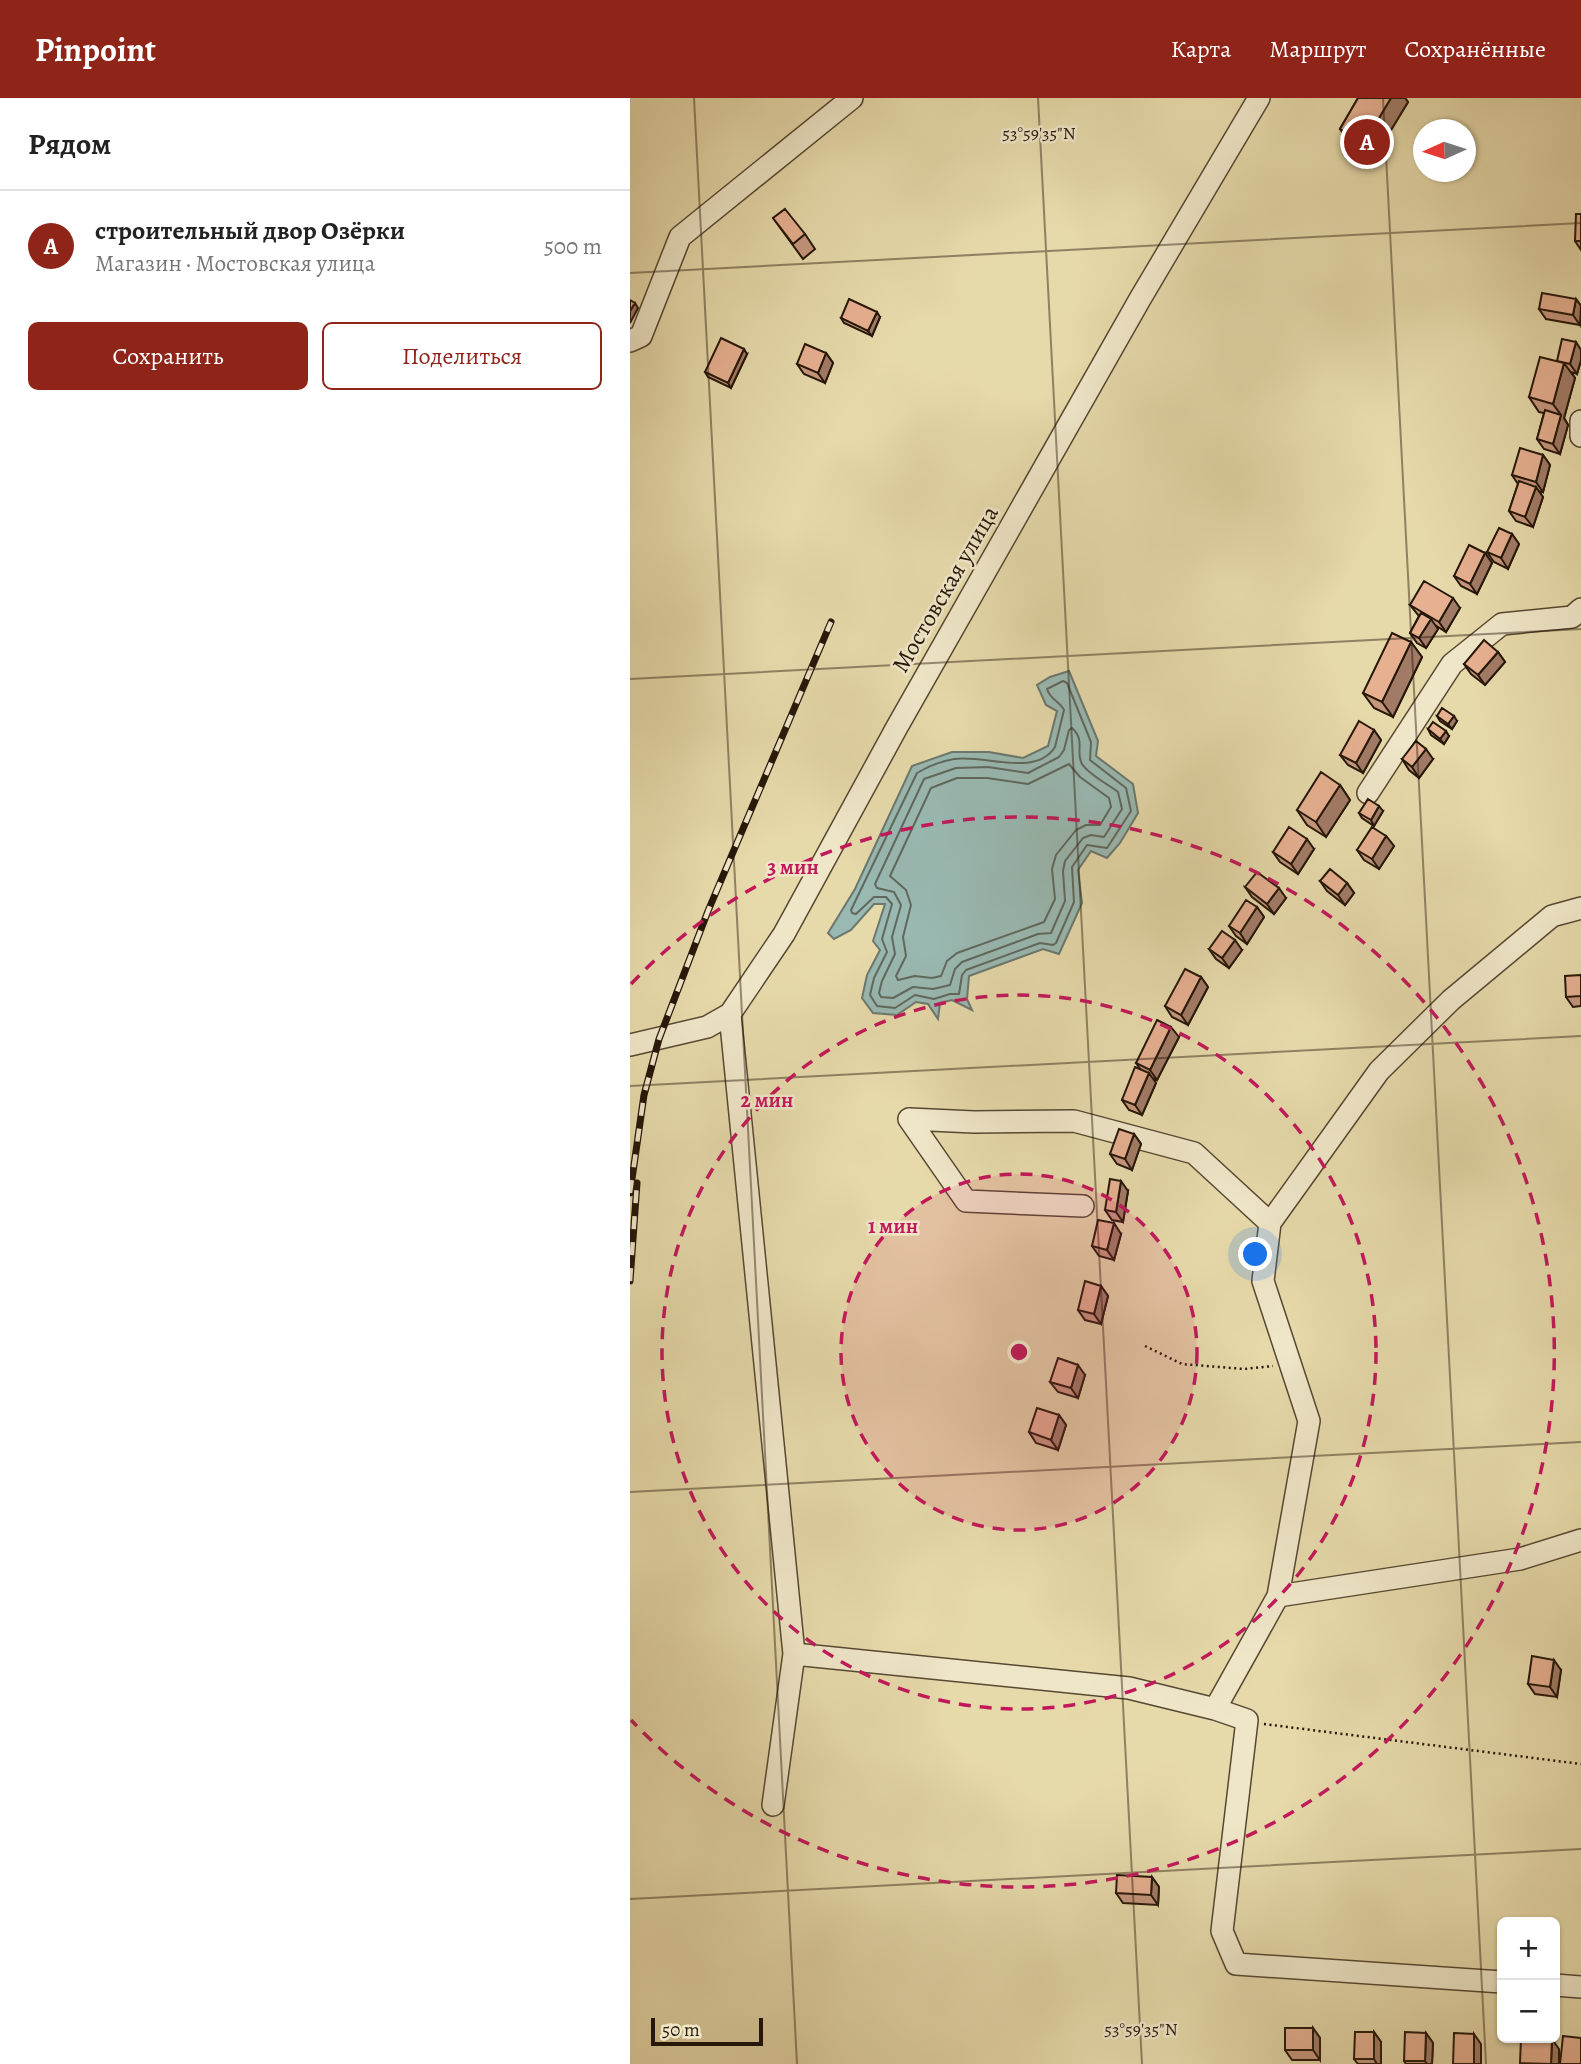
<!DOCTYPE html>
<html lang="ru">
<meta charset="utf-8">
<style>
body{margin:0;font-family:Alegreya,serif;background:#f2f2f2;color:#222}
.controls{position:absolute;right:21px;bottom:21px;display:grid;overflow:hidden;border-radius:10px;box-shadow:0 2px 5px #0004}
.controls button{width:63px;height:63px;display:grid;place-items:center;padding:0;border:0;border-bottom:2px solid #e0e0e0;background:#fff;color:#222;font:35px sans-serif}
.compass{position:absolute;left:783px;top:21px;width:63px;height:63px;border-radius:50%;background:#fff;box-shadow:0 2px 5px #0004;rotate:267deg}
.scale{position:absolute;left:21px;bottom:18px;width:112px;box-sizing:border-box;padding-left:7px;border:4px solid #261709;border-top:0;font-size:19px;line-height:24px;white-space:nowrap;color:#261709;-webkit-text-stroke:5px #efe6c8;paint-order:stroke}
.you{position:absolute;left:626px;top:1157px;width:24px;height:24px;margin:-18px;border:5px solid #fff;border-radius:50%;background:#1a73e8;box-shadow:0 0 0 10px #1a73e833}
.badge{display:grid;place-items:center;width:46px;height:46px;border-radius:50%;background:#8f2418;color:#fff;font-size:23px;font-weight:700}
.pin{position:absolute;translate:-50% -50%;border:4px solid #fff;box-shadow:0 2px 7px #0006}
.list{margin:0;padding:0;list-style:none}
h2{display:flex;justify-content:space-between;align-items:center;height:91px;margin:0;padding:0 28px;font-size:30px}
h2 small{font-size:23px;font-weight:400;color:#767676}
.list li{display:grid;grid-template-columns:46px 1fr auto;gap:21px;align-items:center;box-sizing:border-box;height:112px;padding:0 28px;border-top:2px solid #e0e0e0}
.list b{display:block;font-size:26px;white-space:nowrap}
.list p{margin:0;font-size:23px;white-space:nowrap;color:#767676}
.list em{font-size:23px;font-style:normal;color:#767676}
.actions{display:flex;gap:14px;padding:21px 28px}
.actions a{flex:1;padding:16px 0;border:2px solid #8f2418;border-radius:10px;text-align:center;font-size:24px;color:#8f2418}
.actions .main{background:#8f2418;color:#fff}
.map{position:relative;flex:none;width:951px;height:1966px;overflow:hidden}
header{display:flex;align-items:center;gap:42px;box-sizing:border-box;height:98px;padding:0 35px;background:#8f2418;color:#fff}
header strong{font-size:33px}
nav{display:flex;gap:38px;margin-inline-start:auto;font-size:24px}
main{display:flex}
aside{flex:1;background:#fff}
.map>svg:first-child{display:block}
.water{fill:#99b9b2;stroke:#6b786e;stroke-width:2}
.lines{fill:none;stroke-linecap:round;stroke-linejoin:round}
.shore{stroke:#60685e;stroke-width:2}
.minor-casing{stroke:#564831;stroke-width:24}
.path{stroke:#261709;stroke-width:2.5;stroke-dasharray:2 3.5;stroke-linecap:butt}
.minor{stroke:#efe6c8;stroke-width:21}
.rail-casing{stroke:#261709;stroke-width:7}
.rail{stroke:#efe6c8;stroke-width:4.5;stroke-dasharray:13;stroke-linecap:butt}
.wall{fill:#c6977d;stroke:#261709;stroke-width:2}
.shaded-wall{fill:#a17b66;stroke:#261709;stroke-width:2}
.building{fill:#e6b091;stroke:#261709;stroke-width:2}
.ticks{fill:none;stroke:#261709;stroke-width:2;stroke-opacity:0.45}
.ring{fill:none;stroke:#c2185b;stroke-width:3.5;stroke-dasharray:12 9}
.labels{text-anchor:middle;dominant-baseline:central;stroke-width:5;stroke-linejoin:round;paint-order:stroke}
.street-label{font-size:24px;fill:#261709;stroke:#efe6c8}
.ticks-label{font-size:18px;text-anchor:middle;fill:#261709;stroke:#efe6c8;stroke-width:5;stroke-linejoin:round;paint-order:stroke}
.centre{fill:#c2185b;stroke:#efe6c8;stroke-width:3.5}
.ring-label{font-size:21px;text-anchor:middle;font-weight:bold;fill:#c2185b;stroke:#efe6c8;stroke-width:5;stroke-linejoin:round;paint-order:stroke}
</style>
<header>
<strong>Pinpoint</strong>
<nav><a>Карта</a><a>Маршрут</a><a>Сохранённые</a></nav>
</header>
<main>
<aside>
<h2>Рядом<small></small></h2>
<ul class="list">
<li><span class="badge">A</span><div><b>строительный двор Озёрки</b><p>Магазин · Мостовская улица</p></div><em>500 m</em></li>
</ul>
<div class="actions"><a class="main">Сохранить</a><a>Поделиться</a></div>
</aside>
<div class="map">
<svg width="951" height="1966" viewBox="0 0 951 1966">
<rect width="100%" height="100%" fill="#e6d9aa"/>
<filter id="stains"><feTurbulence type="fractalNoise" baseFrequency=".00286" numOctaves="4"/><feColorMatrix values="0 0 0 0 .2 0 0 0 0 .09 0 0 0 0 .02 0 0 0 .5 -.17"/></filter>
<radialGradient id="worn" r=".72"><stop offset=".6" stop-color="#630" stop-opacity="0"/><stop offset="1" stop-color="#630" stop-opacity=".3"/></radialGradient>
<path class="water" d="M439 573 468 643 466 658 503 686 508 715 490 745 477 760 461 753 448 772 452 805 429 856 413 851 339 878 337 901 342 912 322 902 310 905 308 921 298 906 286 904 267 917 243 915 232 900 237 877 250 852 243 843 255 806H244L221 832 204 841 198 835 225 791 282 668 322 654H359L393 660 418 648 427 613 416 607 407 587 420 579Z"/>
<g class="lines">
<path class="shore" d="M433 583 437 585 461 644 460 662 496 690 501 713 477 750 457 747 442 769 444 804 426 845 423 847 410 845 336 872 332 877 329 896H320L304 901 285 897 265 910 247 908 240 897 244 880 257 854 252 841 262 806 256 799H244L226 816 222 815 221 812 287 675C297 669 312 663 324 661 355 656 405 680 425 649L434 612C430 603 421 603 417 591Z
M442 630C456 643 445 653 452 666 459 677 478 686 488 694L492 711 474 739 461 737 453 740 435 763 433 773 435 803 421 835 408 836 332 864 325 871 320 887 303 891 283 889 263 900 251 899 249 895 252 883 265 856 262 839 271 807 264 794 247 790 245 786 294 681 326 670 358 669 398 675 429 659 434 652 439 632Z
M439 666 450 679 479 700 481 709 470 727H456L446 732 426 757 422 771 425 801 414 824 327 855 317 863 311 878 302 880 285 878 268 882 266 878 276 858 273 839 281 807 276 792 260 778 301 690 327 680H357L398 686Z"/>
<g class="minor-casing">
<path id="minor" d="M0 243 11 238 50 139 222 0
M951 323V338
M738 695 822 566 872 526 942 519 951 511
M100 916 164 1556 499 1590 585 1611 617 1622 592 1833 606 1866 872 1884
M0 947 77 929 100 916 154 836 267 629 510 201 629 0
M279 1021 344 1024 444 1023 564 1055 640 1125
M279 1021 336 1103 453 1108
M648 1498 679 1323 633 1183 640 1125 749 973 821 902 922 818 951 810
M585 1611 648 1498 890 1461 951 1442
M143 1707 164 1556
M925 1887 951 1889"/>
</g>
<path class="path" d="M515 1248 552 1266 614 1271 643 1268
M634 1626 951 1666"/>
<use href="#minor" class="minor"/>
<g class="rail-casing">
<path id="rail" d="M0 1095 14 997 29 941 78 813 201 524
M0 1183 7 1085"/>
</g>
<use href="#rail" class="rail"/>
</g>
<path class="wall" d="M728 0H775L778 4 744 60 720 46 710 31Z
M951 116V152L945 143Z
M143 120 175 136 185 151 173 161Z
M946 201 951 208 950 227 916 221 909 211Z
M250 219 242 238 214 225 211 220Z
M951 252V262L947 276 941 274 945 280 934 320 938 327 930 356 914 351 907 341 914 315 909 314 899 299 928 263Z
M196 255 203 265 195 285 174 276 167 266Z
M117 256 101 290 78 279 75 274Z
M913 357 920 367 913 394 908 393 913 399 903 429 886 423 879 413 888 386 882 377Z
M882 436 889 446 878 471 864 464 857 454Z
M855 455 862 465 847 496 831 488 824 478Z
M780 507 830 510 816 534 805 527 808 531 796 550 787 545 780 535 789 518Z
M781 544 792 559 763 619 744 610 733 595Z
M868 554 875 564 855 587 841 576 834 566Z
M807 618 827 623 822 631 810 623Z
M798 631 819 638 814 646 801 637Z
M744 632 751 642 733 675 718 667 710 657Z
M772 661H803L789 680 779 672Z
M710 687 720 702 696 739 677 727 667 712Z
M753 713 744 728 732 720 729 715Z
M756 738 764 748 749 771 734 762 727 752Z
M684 751 668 776 650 764 643 754Z
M690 783 717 785 724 795 715 807 697 793Z
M615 789 656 800 644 816 622 799Z
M627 809 634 819 617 846 606 838 599 828Z
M579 851 612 852 599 870 586 861Z
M951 877V908L943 909 936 899Z
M571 879 578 889 558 927 542 919 535 908Z
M549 939 527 982 522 980 526 985 512 1017 499 1012 492 1002 511 972 506 965Z
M504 1036 511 1046 502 1072 487 1066 480 1056Z
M498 1093 493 1124 482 1122 475 1112Z
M491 1136 484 1162 469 1158 462 1148Z
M471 1188 478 1198 471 1226 455 1222 448 1212Z
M455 1277 448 1300 428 1294 420 1284Z
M429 1317 436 1327 428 1352 406 1345 399 1334Z
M931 1572 927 1599 905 1596 898 1586Z
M522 1779 529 1789 528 1807 493 1805 486 1795Z
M683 1930 690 1940V1962H662L655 1952Z
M744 1934 751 1944V1966H728L724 1961Z
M796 1935 803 1945 802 1966H776L774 1963Z"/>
<path class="shaded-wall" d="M761 0H775L778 4 744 60 734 45Z
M946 201 951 208 950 227 943 217Z
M5 205 8 210 0 225V213Z
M247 214 250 219 242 238 238 233Z
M946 244 951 252V262L947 276 940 266Z
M114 251 117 256 101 290 98 285Z
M196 255 203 265 195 285 188 275Z
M934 265 945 280 934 320 938 327 930 356 923 346 931 317 923 306Z
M913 357 920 367 913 394 906 384Z
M906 389 913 399 903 429 895 419Z
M882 436 889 446 878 471 871 460Z
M855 455 862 465 847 496 840 486Z
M823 500 830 510 816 534 809 524Z
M801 521 808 531 796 550 789 540Z
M781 544 792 559 763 619 752 604Z
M868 554 875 564 855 587 848 577Z
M824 618 827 623 822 631 818 626Z
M744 632 751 642 733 675 726 665Z
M816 633 819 638 814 646 810 641Z
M796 651 803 661 789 680 782 669Z
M710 687 720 702 696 739 686 724Z
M749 708 753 713 744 728 741 722Z
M756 738 764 748 749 771 742 761Z
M677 741 684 751 668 776 661 766Z
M717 785 724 795 715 807 708 797Z
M649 790 656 800 644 816 637 806Z
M627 809 634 819 617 846 610 835Z
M605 842 612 852 599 870 592 860Z
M571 879 578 889 558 927 551 917Z
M541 929 549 939 527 982 520 972Z
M519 975 526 985 512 1017 505 1007Z
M504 1036 511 1046 502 1072 495 1061Z
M491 1083 498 1093 493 1124 486 1114Z
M484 1125 491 1136 484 1162 477 1152Z
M471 1188 478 1198 471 1226 464 1216Z
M448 1267 455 1277 448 1300 441 1290Z
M429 1317 436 1327 428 1352 421 1342Z
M924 1562 931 1572 927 1599 920 1589Z
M522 1779 529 1789 528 1807 521 1797Z
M683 1930 690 1940V1962L683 1952Z
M744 1934 751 1944V1966H747L744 1961Z
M796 1935 803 1945 802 1966H797L795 1963Z
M844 1936 851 1946V1966H844Z
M922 1941 929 1951V1966H921Z"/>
<path class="building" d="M728 0H761L734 45 710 31Z
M155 111 175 136 163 146 143 120Z
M946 116H951V143H945Z
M912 195 946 201 943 217 909 211Z
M219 201 247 214 238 233 211 220Z
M0 202 5 205 0 213Z
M91 240 114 251 98 285 75 274Z
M932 241 946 244 940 266 927 263Z
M175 246 196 255 188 275 167 266Z
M910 259 934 265 923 306 899 299Z
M915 312 931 317 923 346 907 341Z
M890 350 913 357 906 384 882 377Z
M889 383 906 389 895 419 879 413Z
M869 430 882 436 871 460 857 454Z
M839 447 855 455 840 486 824 478Z
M794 483 823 500 809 524 780 507Z
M791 515 801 521 789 540 780 535Z
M762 535 781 544 752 604 733 595Z
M854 542 868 554 848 577 834 566Z
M812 610 824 618 818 626 807 618Z
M729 623 744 632 726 665 710 657Z
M803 624 816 633 810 641 798 631Z
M786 643 796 651 782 669 772 661Z
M691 674 710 687 686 724 667 712Z
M738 701 749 708 741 722 729 715Z
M659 729 677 741 661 766 643 754Z
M742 729 756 738 742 761 727 752Z
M700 771 717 785 708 797 690 783Z
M627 774 649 790 637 806 615 789Z
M616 802 627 809 610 835 599 828Z
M592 833 605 842 592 860 579 851Z
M555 871 571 879 551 917 535 908Z
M951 877V898L936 899 935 878Z
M527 922 541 929 520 972 506 965Z
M505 969 519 975 505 1007 492 1002Z
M489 1031 504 1036 495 1061 480 1056Z
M480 1081 491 1083 486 1114 475 1112Z
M468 1122 484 1125 477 1152 462 1148Z
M455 1183 471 1188 464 1216 448 1212Z
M428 1260 448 1267 441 1290 420 1284Z
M407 1310 429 1317 421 1342 399 1334Z
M902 1558 924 1562 920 1589 898 1586Z
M487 1777 522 1779 521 1797 486 1795Z
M655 1930H683V1952H655Z
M725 1934H744V1961H724Z
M775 1934 796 1935 795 1963H774Z
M824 1935 844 1936V1966H823Z
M933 1938 951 1940V1966H930Z
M891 1940 922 1941 921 1966 890 1965Z"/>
<path class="ticks" d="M64 0 167 1966M408 0 512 1966M753 0 856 1966M0 175 951 125M0 581 951 531M0 988 951 938M0 1394 951 1344M0 1801 951 1751"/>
<circle cx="389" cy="1254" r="178" fill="#c2185b" fill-opacity=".12"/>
<g class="ring">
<circle cx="389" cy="1254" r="178"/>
<circle cx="389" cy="1254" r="357"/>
<path d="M1 886A535 535 0 1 1 1 1622"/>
</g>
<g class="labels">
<g class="street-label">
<text transform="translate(315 491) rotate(-60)">Мостовская улица</text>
</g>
</g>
<g class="ticks-label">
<text x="409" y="41">53°59'35"N</text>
<text x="511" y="1937">53°59'35"N</text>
</g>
<circle cx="389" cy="1254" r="10" class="centre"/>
<g class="ring-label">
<text x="163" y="776">3 мин</text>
<text x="137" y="1009">2 мин</text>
<text x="263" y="1135">1 мин</text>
</g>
<rect width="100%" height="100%" filter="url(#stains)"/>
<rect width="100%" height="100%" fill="url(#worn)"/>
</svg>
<div class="controls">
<button>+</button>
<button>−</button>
</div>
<svg class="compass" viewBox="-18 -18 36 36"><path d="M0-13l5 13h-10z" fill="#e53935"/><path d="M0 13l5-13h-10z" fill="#767676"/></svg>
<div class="scale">50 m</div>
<div class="you"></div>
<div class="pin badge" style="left:737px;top:44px">A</div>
</div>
</main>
